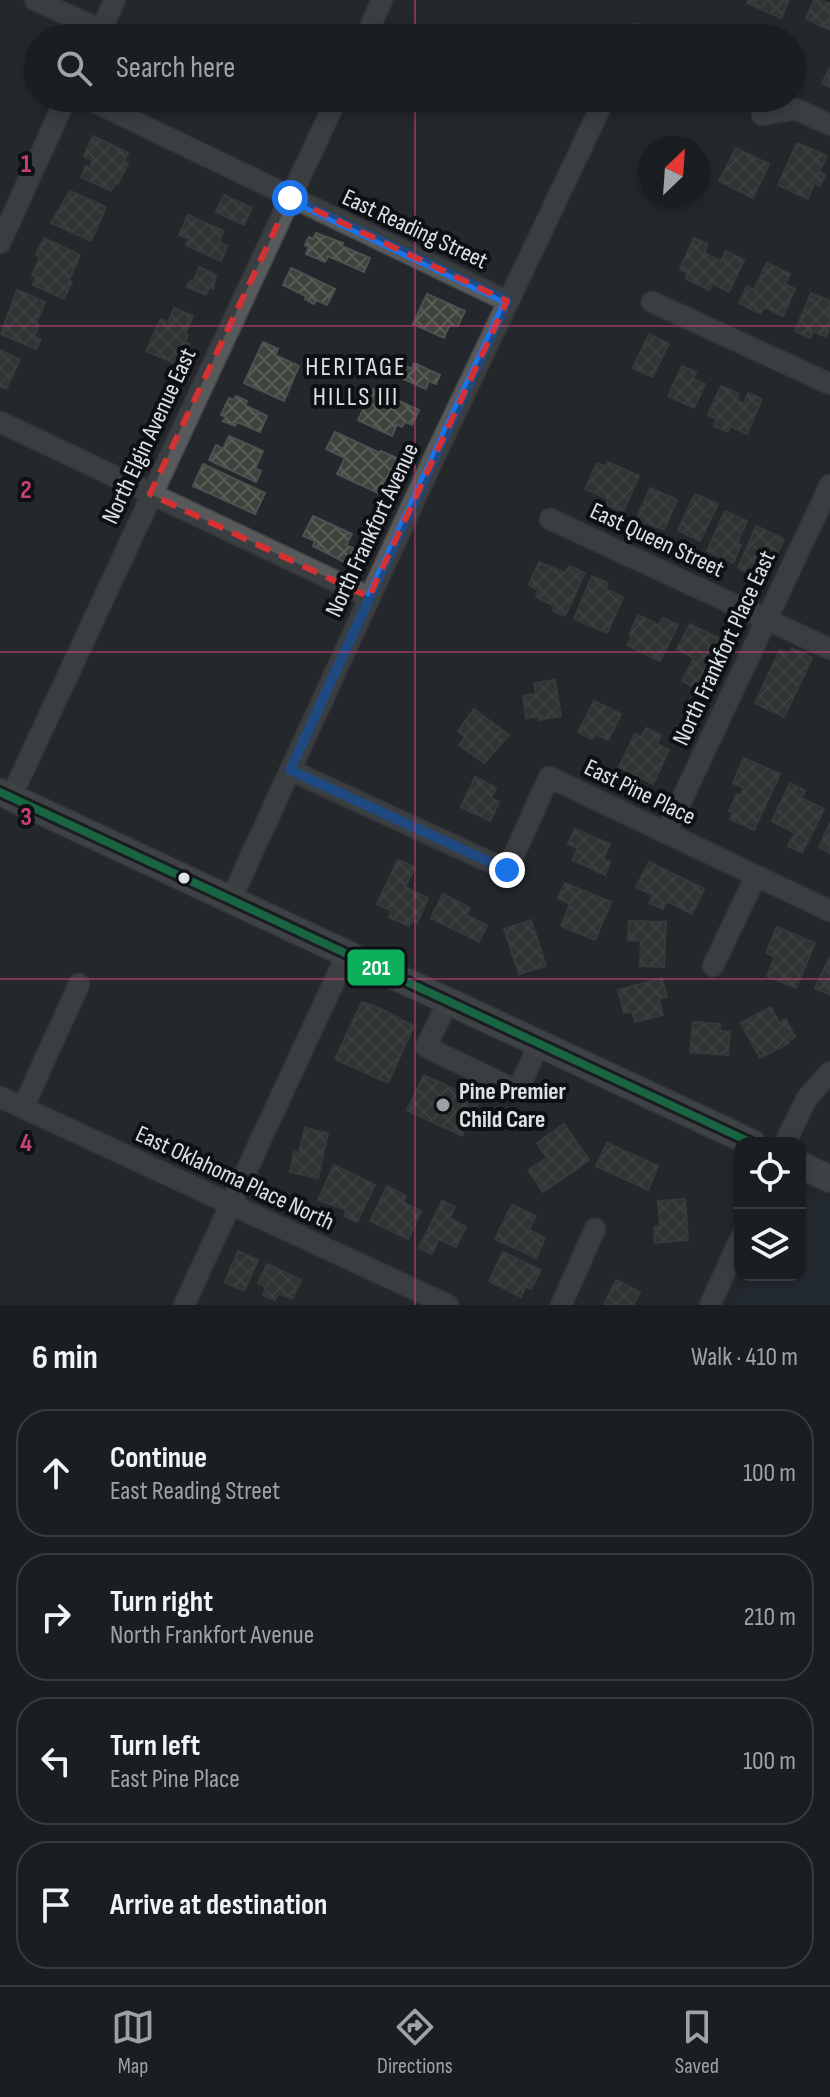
<!DOCTYPE html>
<meta charset="utf-8">
<style>
body{margin:0;font-family:"Sofia Sans Condensed",sans-serif;background:#24272a;color:#f1f3f6}
.controls{position:absolute;right:24px;bottom:24px;display:grid;overflow:hidden;border-radius:16px;box-shadow:0 4px 12px #0003}
.controls button{width:72px;height:72px;display:grid;place-items:center;padding:0;border:0;border-bottom:2px solid #393c3f;background:#1b1e21;color:#f1f3f6;font:40px sans-serif}
.compass{position:absolute;left:638px;top:136px;width:72px;height:72px;border-radius:50%;background:#1b1e21;box-shadow:0 4px 12px #0003;rotate:25deg}
.stop{position:absolute;width:24px;height:24px;margin:-18px;border:6px solid #1a73e8;border-radius:50%;background:#fff}
.stop.end{background:#1a73e8;border-color:#fff;box-shadow:0 2px 8px #0008}
.list{margin:0;padding:0;list-style:none}
h2{display:flex;justify-content:space-between;align-items:center;height:104px;margin:0;padding:0 32px;font-size:34px}
h2 small{font-size:26px;font-weight:400;color:#a0a2a5}
.list li{display:grid;grid-template-columns:52px 1fr auto;gap:24px;align-items:center;box-sizing:border-box;height:128px;margin:0 16px 16px;padding:0 16px;border:2px solid #393c3f;border-radius:32px}
.list b{display:block;font-size:30px;white-space:nowrap}
.list p{margin:0;font-size:26px;white-space:nowrap;color:#a0a2a5}
.list em{font-size:26px;font-style:normal;color:#a0a2a5}
.icon{flex:none;width:44px;height:44px;fill:none;stroke:currentColor;stroke-width:2;stroke-linecap:round;stroke-linejoin:round}
.map{position:relative;flex:none;width:830px;height:1305px;overflow:hidden}
.search{position:absolute;background:#1b1e21;box-shadow:0 4px 12px #0003;left:24px;right:24px;top:24px;height:88px;display:flex;align-items:center;gap:20px;box-sizing:border-box;padding:0 28px;border-radius:44px;color:#a0a2a5;font-size:30px}
.sheet{height:680px;background:#1b1e21}
nav{display:flex;justify-content:space-around;align-items:center;box-sizing:border-box;height:112px;border-top:2px solid #393c3f;background:#1b1e21;font-size:22px;color:#a0a2a5}
nav a{display:grid;justify-items:center;gap:4px}
nav .on{color:#9ca1a6}
.map>svg:first-child{display:block}
.built{fill:#232e39}
.building{fill:url(#building-cross-hatch);stroke:#4e5151;stroke-width:2}
.lines{fill:none;stroke-linecap:round;stroke-linejoin:round}
.minor-casing{stroke:#424649;stroke-width:23}
.major-casing{stroke:#424649;stroke-width:29}
.minor{stroke:#57595a;stroke-width:20}
.major{stroke:#606264;stroke-width:26}
.bus-1-casing{stroke:#0d1114;stroke-width:14}
.bus-1{stroke:#0daf5c;stroke-width:8}
.route{stroke:#1a73e8;stroke-width:10}
.marked{fill:none;stroke:#d63132;stroke-width:6;stroke-dasharray:16 10;stroke-linejoin:round}
.grid{fill:none;stroke:#c74077;stroke-width:2;stroke-opacity:0.55}
.bus-dot{fill:#dde2e7;stroke:#0d1114;stroke-width:3}
.poi-dot{fill:#9ca1a6;stroke:#0d1114;stroke-width:3}
.labels{text-anchor:middle;dominant-baseline:central;stroke-width:8;stroke-linejoin:round;paint-order:stroke}
.street-label{font-size:24px;fill:#dde2e7;stroke:#0d1114}
.poi-label{font-size:24px;font-weight:bold;fill:#dde2e7;stroke:#0d1114;text-anchor:start}
.neighbourhood-label{font-size:26px;letter-spacing:2px;fill:#dde2e7;stroke:#0d1114}
.grid-label{font-size:26px;text-anchor:middle;font-weight:bold;fill:#c74077;stroke:#0d1114;stroke-width:8;stroke-linejoin:round;paint-order:stroke}
.line-badge{stroke:#0d1114;stroke-width:3}
.badge-label{font-size:22px;text-anchor:middle;font-weight:bold;fill:#fff}
</style>
<div class="map">
<svg width="830" height="1305" viewBox="0 0 830 1305">
<defs>
<pattern id="building-cross-hatch" width="8" height="8" patternUnits="userSpaceOnUse" patternTransform="scale(2)"><rect width="8" height="8" fill="#3e433c"/><path d="M0 0l8 8M0 8l8-8" fill="none" stroke="#595e58"/></pattern>
</defs>
<rect width="100%" height="100%" fill="#24282c"/>
<path class="built" d="M800 1189 830 1202V1305H735L749 1275H800Z"/>
<path class="building" d="M749 0H789L781 18 747 3Z
M814 0 830 3V30L806 19Z
M830 68V87L822 83Z
M93 136 128 153 124 161 128 163 118 184 115 183 111 191 81 177 86 166 90 168 93 160 84 156Z
M797 143 827 156 819 172 825 175 820 186 814 183 808 199 778 185Z
M736 148 769 164 753 198 719 181Z
M70 191 106 207 91 241 51 223Z
M224 195 252 208 244 225 216 212Z
M188 215 224 231 219 242 227 246 221 261 186 245 189 239 179 235Z
M316 233 343 243 342 246 370 258 364 272 328 256 325 262 306 254 309 247 305 245 309 237 313 239Z
M44 238 80 255 69 280 72 282 64 299 33 285 36 277 32 275 40 257 36 255Z
M694 238 708 244 704 253 721 261 726 251 744 260 729 292 712 283 709 290 686 279 688 273 680 269Z
M767 263 790 274 785 284 795 289 783 316 764 307 761 314 739 303 747 286 754 290Z
M199 267 216 275 213 289 209 287 206 295 187 287 190 280 193 282Z
M291 268 335 289 327 305 316 300 314 304 305 299 306 296 283 285Z
M17 290 45 302 36 323 39 325 34 336 41 339 36 349 1 334Z
M811 293 830 301V327L826 337 813 331 810 338 795 331Z
M427 294 465 311 458 326H449L444 338 413 324Z
M174 308 193 316 185 334 188 335 185 342 190 344 182 359 179 358 176 364 146 351 161 319 168 323Z
M649 334 669 344 652 377 633 368Z
M263 342 278 349 275 355 299 366 284 401 244 383Z
M0 350 20 360 6 389 0 386Z
M414 363 440 375 436 384 429 381 426 389 401 378 406 366 412 369Z
M682 366 696 372 693 379 705 384 694 408 668 396Z
M721 386 739 394 737 400 744 404 748 393 762 399 747 434 730 426 728 432 714 426 717 419 708 415Z
M373 389 419 410 412 425 405 422 402 427 397 424 392 436 358 420Z
M236 396 247 401 245 405 267 416 260 432 237 422 235 426 223 421 226 417 221 415 229 398 234 400Z
M335 432 380 453 381 451 397 458 378 493 337 474 345 458 326 449Z
M229 436 263 451 255 468 261 471 256 482 209 460 216 445 223 449Z
M608 462 639 476 623 512 606 504 608 499 585 489 597 463 606 467Z
M203 464 265 493 255 514 193 486Z
M650 488 677 500 664 530 645 522 643 525 635 522Z
M695 494 718 504 700 541 678 530Z
M725 511 747 521 737 543 741 545 733 563 707 551Z
M313 516 352 534 346 545 353 548 346 563 313 546 315 541 303 536Z
M756 526 784 539 768 573 756 567 753 575 738 568Z
M539 562 565 573 569 566 585 573 565 616 553 611 555 606 536 597 539 590 529 585Z
M592 576 608 583 605 589 623 597 607 633 574 619Z
M638 615 659 625 663 618 678 625 660 661 627 645 632 637 629 635Z
M690 624 720 639 696 688 682 681 694 658 677 649Z
M792 648 812 658 784 717 755 703 780 650 789 654Z
M555 680 561 716 539 720V716L526 718 523 696 536 694 534 683Z
M594 701 621 714 608 740 595 734 592 739 578 732Z
M474 709 509 735 484 763 459 745 465 737 458 731Z
M646 728 661 735 657 744 669 750 653 784 619 767 635 734 642 737Z
M744 758 780 774 754 830 730 819 733 813 729 811 737 794 740 796 744 788 733 783Z
M475 777 496 788 491 798 499 802 490 821 461 807Z
M790 783 805 791 801 798 824 809 802 853 788 846 795 833 772 821Z
M830 823V853L819 847Z
M575 829 610 844 603 859 610 862 605 875 572 860 578 848 568 844Z
M398 860 415 867 405 887 428 898 417 923 412 920 409 926 389 917 392 911 377 904Z
M649 862 704 889 692 914 667 901 663 909 649 903 653 895 636 887Z
M565 883 611 902 595 940 561 926 570 904 558 898Z
M443 894 470 908 466 915 487 925 479 942 431 918Z
M531 920 546 966 519 974 504 929Z
M629 921 666 922 664 967 640 966 641 941 628 940Z
M777 927 815 943 796 988 767 976 775 957 766 953Z
M830 957V995L815 988Z
M662 978 667 997 659 999 663 1015 635 1022 632 1011 624 1013 618 990Z
M362 1002 379 1008 414 1026 388 1083 335 1059Z
M771 1007 779 1023 786 1019 795 1037 788 1041 789 1043 760 1058 741 1023Z
M693 1022 720 1024V1031L730 1032 728 1055 690 1052Z
M424 1075 479 1101 462 1136 407 1110Z
M564 1124 589 1160 543 1192 528 1170 547 1158 537 1143Z
M305 1128 328 1133 318 1178 290 1172 294 1152 299 1153Z
M607 1143 658 1166 648 1190 596 1166Z
M334 1165 375 1185 357 1222 344 1216 347 1210 318 1200Z
M387 1186 406 1196 403 1202 421 1211 408 1239 370 1221Z
M685 1199 688 1240 655 1243 654 1227 660 1226 658 1201Z
M442 1201 455 1207 450 1218 466 1227 456 1247 439 1239 432 1254 419 1248Z
M512 1205 536 1216 529 1230 545 1238 536 1258 495 1239Z
M238 1251 258 1260 244 1291 225 1282Z
M503 1252 541 1270 531 1289 526 1286 521 1297 489 1281Z
M267 1264 301 1280 292 1299 279 1293 275 1300 263 1295 266 1287 258 1283Z
M616 1280 640 1292 633 1305H604Z"/>
<g class="lines">
<g class="minor-casing">
<path id="minor" d="M35 0 101 30
M97 38 115 0
M365 38 382 0
M633 38 635 34
M86 98 507 301
M762 115 796 109 830 125
M0 243 66 98
M652 302 830 384
M0 422 369 597
M550 519 830 649
M290 770 507 870 549 777 830 911
M11 797 337 98
M666 833 830 485
M231 899 432 462 605 98
M713 966 756 876
M448 1001 426 1047 518 1091 539 1043
M0 1097 448 1305
M23 1108 79 984
M785 1143 807 1098 830 1072
M184 1305 347 954
M561 1305 595 1229
M710 1305 740 1239"/>
</g>
<g class="major-casing">
<path id="major" d="M0 792 752 1143
M800 1165 830 1179"/>
</g>
<use href="#minor" class="minor"/>
<use href="#major" class="major"/>
<g class="bus-1-casing">
<path id="bus-1" d="M0 792 752 1143"/>
</g>
<use href="#bus-1" class="bus-1"/>
</g>
<g class="lines">
<path class="route" d="M290 198 507 301 290 770 507 870"/>
</g>
<path d="M0 0H830V1305H0ZM290 198 507 301 369 597 150 494Z" fill="#24282c" fill-opacity=".55" fill-rule="evenodd"/>
<path class="marked" d="M290 198 507 301 369 597 150 494Z"/>
<path class="grid" d="M415 0V38M415 98V1305M0 326H830M0 652H830M0 979H830"/>
<circle class="bus-dot" cx="184" cy="878" r="7"/>
<circle class="poi-dot" cx="443" cy="1105" r="8"/>
<g class="labels">
<g class="street-label">
<text transform="translate(415 229) rotate(25)">East Reading Street</text>
<text transform="translate(149 436) rotate(-65)">North Elgin Avenue East</text>
<text transform="translate(372 530) rotate(-65)">North Frankfort Avenue</text>
<text transform="translate(657 540) rotate(25)">East Queen Street</text>
<text transform="translate(724 648) rotate(-65)">North Frankfort Place East</text>
<text transform="translate(640 792) rotate(26)">East Pine Place</text>
<text transform="translate(235 1178) rotate(25)">East Oklahoma Place North</text>
</g>
<g class="poi-label">
<text x="459" y="1091">Pine Premier<tspan x="459" dy="28">Child Care</tspan></text>
</g>
<g class="neighbourhood-label">
<text x="356" y="367">HERITAGE<tspan x="356" dy="30">HILLS III</tspan></text>
</g>
</g>
<g class="grid-label">
<text x="26" y="172">1</text>
<text x="26" y="498">2</text>
<text x="26" y="825">3</text>
<text x="26" y="1151">4</text>
</g>
<rect class="line-badge" x="346" y="948" width="60" height="39" rx="8" fill="#0daf5c"/>
<g class="badge-label">
<text x="376" y="975">201</text>
</g>
</svg>
<div class="controls">
<button><svg class="icon" aria-label="locate" viewBox="0 0 24 24"><circle cx="12" cy="12" r="6"/><path d="M12 2v4M12 18v4M2 12h4M18 12h4"/></svg></button>
<button><svg class="icon" aria-label="layers" viewBox="0 0 24 24"><path d="M12 4l9 5-9 5-9-5zM3 14l9 5 9-5"/></svg></button>
</div>
<svg class="compass" viewBox="-18 -18 36 36"><path d="M0-13l5 13h-10z" fill="#e53935"/><path d="M0 13l5-13h-10z" fill="#a0a2a5"/></svg>
<div class="stop" style="left:290px;top:198px"></div>
<div class="stop end" style="left:507px;top:870px"></div>
<div class="search"><svg class="icon" aria-label="search" viewBox="0 0 24 24"><circle cx="10" cy="10" r="6"/><path d="M15 15l6 6"/></svg>Search here</div>
</div>
<section class="sheet">
<h2>6 min<small>Walk · 410 m</small></h2>
<ul class="list">
<li><svg class="icon" aria-label="ahead" viewBox="0 0 24 24"><path d="M12 20V5M6 11l6-6 6 6"/></svg><div><b>Continue</b><p>East Reading Street</p></div><em>100 m</em></li>
<li><svg class="icon" aria-label="right" viewBox="0 0 24 24"><path d="M7 20v-9h11M14 6l5 5-5 5"/></svg><div><b>Turn right</b><p>North Frankfort Avenue</p></div><em>210 m</em></li>
<li><svg class="icon" aria-label="left" viewBox="0 0 24 24"><path d="M17 20v-9H6M10 6l-5 5 5 5"/></svg><div><b>Turn left</b><p>East Pine Place</p></div><em>100 m</em></li>
<li><svg class="icon" aria-label="arrive" viewBox="0 0 24 24"><path d="M6 21V4h12l-3 4 3 4H6"/></svg><div><b>Arrive at destination</b></div></li>
</ul>
</section>
<nav>
<a class="on"><svg class="icon" aria-label="map" viewBox="0 0 24 24"><path d="M3 6l6-2 6 2 6-2v14l-6 2-6-2-6 2zM9 4v14M15 6v14"/></svg>Map</a>
<a><svg class="icon" aria-label="directions" viewBox="0 0 24 24"><path d="M12 3l9 9-9 9-9-9zM9 14v-3h6M13 9l2 2-2 2"/></svg>Directions</a>
<a><svg class="icon" aria-label="saved" viewBox="0 0 24 24"><path d="M7 4h10v16l-5-4-5 4z"/></svg>Saved</a>
</nav>
